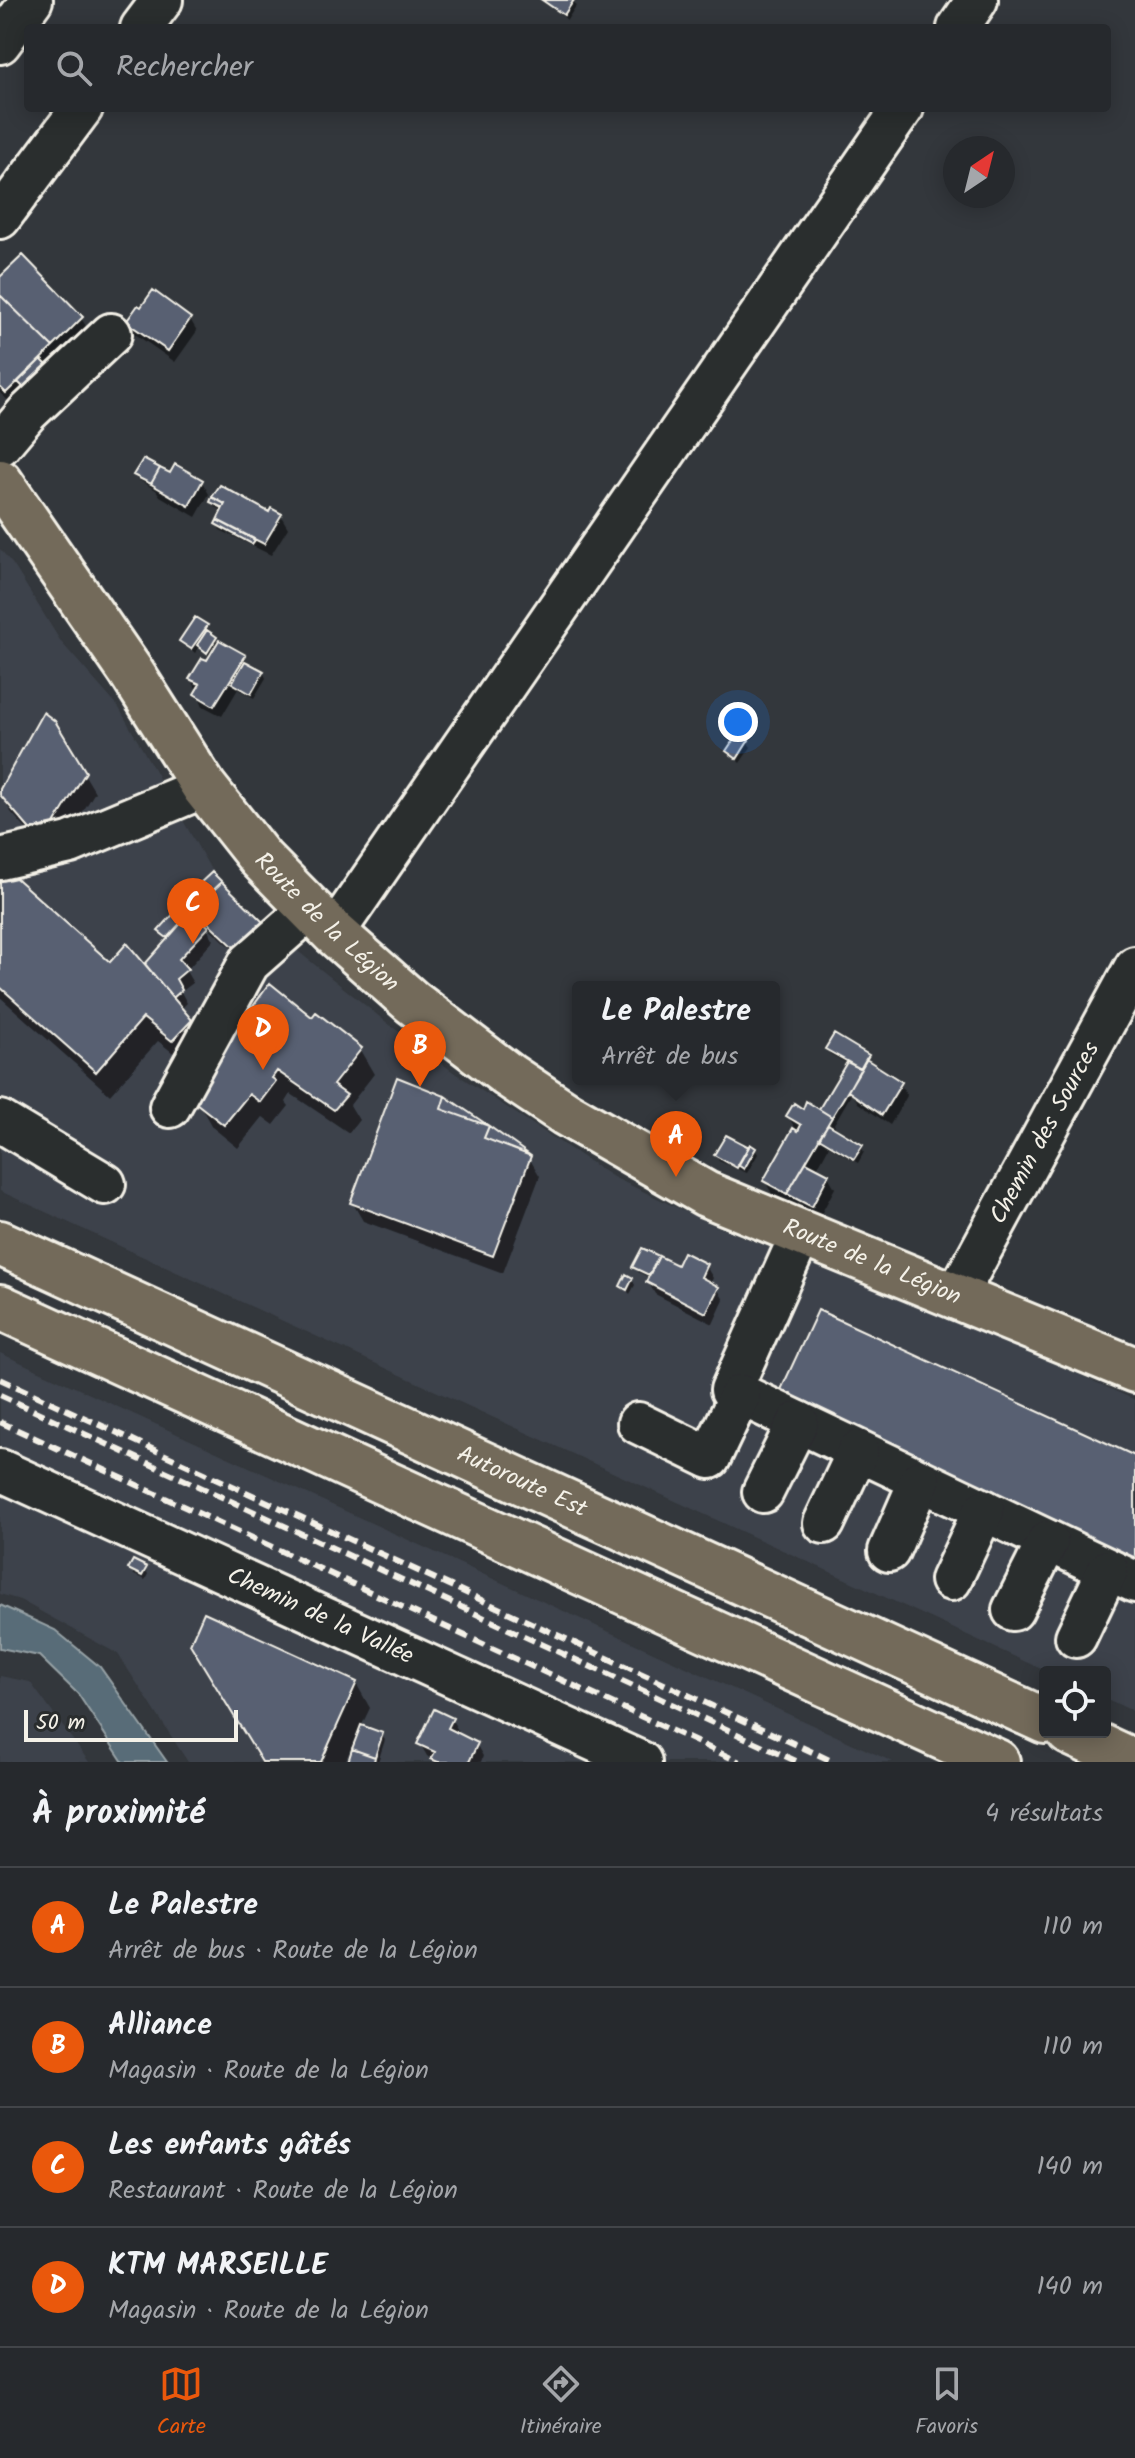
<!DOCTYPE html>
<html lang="fr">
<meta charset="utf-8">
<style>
body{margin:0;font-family:Kalam,sans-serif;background:#2e3135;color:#f1f3f6}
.controls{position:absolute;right:24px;bottom:24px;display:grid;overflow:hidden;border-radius:8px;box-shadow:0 4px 20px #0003}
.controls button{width:72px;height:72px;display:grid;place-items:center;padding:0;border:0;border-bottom:2px solid #424549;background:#26292d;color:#f1f3f6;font:40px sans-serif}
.compass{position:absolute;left:943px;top:136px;width:72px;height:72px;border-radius:50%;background:#26292d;box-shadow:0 4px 20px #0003;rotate:35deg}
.scale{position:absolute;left:24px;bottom:20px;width:214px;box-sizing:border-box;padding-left:8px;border:4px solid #f4f1e8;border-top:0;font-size:22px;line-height:28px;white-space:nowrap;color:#f4f1e8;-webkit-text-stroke:6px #2a2d2e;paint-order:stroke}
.you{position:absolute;left:738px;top:722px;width:28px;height:28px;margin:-20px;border:6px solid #fff;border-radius:50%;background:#1a73e8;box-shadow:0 0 0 12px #1a73e833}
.badge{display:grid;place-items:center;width:52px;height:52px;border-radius:50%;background:#ea580c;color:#fff;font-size:26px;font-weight:700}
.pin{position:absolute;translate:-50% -66px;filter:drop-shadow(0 2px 4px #0008)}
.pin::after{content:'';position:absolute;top:42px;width:28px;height:24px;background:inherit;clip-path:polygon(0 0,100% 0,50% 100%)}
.popup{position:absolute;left:572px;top:981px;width:208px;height:104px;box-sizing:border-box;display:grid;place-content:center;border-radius:8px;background:#26292d;filter:drop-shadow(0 2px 6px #0005);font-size:26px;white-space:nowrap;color:#a4a6aa}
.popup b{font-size:30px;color:#f1f3f6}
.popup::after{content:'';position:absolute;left:50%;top:100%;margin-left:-16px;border:16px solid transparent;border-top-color:#26292d}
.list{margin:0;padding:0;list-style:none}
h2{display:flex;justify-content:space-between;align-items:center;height:104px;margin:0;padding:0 32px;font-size:34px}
h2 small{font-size:26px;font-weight:400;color:#a4a6aa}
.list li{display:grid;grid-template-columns:52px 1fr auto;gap:24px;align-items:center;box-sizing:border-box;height:120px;padding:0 32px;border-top:2px solid #424549}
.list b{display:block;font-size:30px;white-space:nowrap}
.list p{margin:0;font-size:26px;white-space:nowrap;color:#a4a6aa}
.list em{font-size:26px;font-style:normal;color:#a4a6aa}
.icon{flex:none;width:44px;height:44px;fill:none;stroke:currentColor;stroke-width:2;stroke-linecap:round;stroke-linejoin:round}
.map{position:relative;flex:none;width:1135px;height:1762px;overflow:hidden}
.search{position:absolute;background:#26292d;box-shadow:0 4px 20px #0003;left:24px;right:24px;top:24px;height:88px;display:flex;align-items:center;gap:20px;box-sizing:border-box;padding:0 28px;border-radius:8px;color:#a4a6aa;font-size:30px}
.sheet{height:584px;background:#26292d}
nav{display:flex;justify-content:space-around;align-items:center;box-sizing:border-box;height:112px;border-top:2px solid #424549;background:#26292d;font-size:22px;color:#a4a6aa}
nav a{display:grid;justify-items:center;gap:4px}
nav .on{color:#ea580c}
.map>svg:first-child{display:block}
.built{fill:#3e434c}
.water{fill:#586c78;stroke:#96a1a5;stroke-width:2}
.shadow{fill:#0007}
.building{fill:#586072;stroke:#f4f1e8;stroke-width:2}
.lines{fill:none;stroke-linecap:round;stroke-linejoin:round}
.minor-casing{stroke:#f4f1e8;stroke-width:46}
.major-casing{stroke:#f4f1e8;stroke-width:50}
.highway-casing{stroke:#f4f1e8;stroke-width:50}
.minor{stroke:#2a2d2e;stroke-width:40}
.major{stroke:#736b5a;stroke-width:44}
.highway{stroke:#736b5a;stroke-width:44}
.rail{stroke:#f4f1e8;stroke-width:6;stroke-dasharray:12 6;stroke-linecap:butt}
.labels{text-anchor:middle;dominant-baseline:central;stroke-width:7;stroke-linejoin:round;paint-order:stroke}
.street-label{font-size:24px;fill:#f4f1e8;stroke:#2a2d2e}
</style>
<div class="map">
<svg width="1135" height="1762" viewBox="0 0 1135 1762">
<rect width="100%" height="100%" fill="#33373c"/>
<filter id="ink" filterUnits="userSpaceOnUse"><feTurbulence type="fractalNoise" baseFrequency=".0125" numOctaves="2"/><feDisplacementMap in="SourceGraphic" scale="16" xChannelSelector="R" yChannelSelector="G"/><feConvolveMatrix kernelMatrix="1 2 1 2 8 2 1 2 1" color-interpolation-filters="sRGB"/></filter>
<g filter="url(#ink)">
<path class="built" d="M0 549 14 566 61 642 119 708 210 868 274 932 391 1026 456 1074 613 1177 711 1224 1015 1346 1135 1400V1712L1105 1698V1672H1048L0 1191Z
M0 1353 893 1762H188L118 1654 20 1600 0 1594Z
M0 1676 30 1682 89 1762H0Z"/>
<path class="water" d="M0 1605 55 1630 100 1667 167 1762H123L78 1694 39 1656 0 1648Z"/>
<path class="shadow" d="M544 0H573L576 6 567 20Z
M0 280 81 318 92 336 18 410 0 393Z
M190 319 197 331 175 362 135 334 128 322Z
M136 475 171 476 202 482 209 494 196 517 160 496 156 490 139 480Z
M212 502 281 516 288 528 271 555 220 530 217 524 224 511 215 507Z
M206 626 219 644 244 656 249 665 263 672 266 678 254 698 238 689 222 716 203 706 192 679 211 657 200 646 195 653 182 641Z
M54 723 95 792 61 847 46 852 11 812 0 793Z
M747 742 751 747 740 763 728 751Z
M212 875 263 924 244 959 205 924 196 909 210 896 201 885Z
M0 885 110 965 150 973 168 940 161 931 185 918 205 925 214 940 186 971 193 983 181 992 187 1003 181 1009 205 1045 187 1064 158 1041 110 1095 0 997Z
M313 1019 360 1050 374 1074 350 1105 359 1120 349 1133 291 1094 286 1102 289 1106 274 1125 263 1117 238 1148 212 1127 198 1102Z
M827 1049 867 1057 870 1062 900 1084 907 1096 890 1125 858 1103 852 1093 834 1124 837 1131 861 1146 864 1152 858 1163 829 1146 816 1170 828 1176 835 1188 819 1218 772 1194 765 1181 795 1128 788 1116 803 1112 824 1114 848 1064 830 1054Z
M755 1149 758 1154 747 1173 719 1161 716 1155Z
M529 1158 540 1176 503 1273 363 1221 352 1202Z
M643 1250 678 1267 706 1266 713 1278 710 1284 717 1288 724 1300 713 1324 655 1294 648 1282 650 1278 638 1272 635 1267Z
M632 1279 635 1285 630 1294 622 1286Z
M792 1413 1135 1458V1570Z
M131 1569H145L148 1574 145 1580 134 1575Z
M356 1683 370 1708 361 1727 382 1735 385 1740 378 1762H350L355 1747 352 1746 345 1762H264Z
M452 1720 459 1732 457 1735 476 1744 483 1756 481 1762H435L427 1756 420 1744Z"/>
<path class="building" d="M542 0H574L564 15Z
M23 255 83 317 53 347 0 295V277Z
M153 290 191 318 168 351 126 322 138 305 141 307Z
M0 295 53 347 6 393 0 387Z
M41 359 47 365 24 388 18 382Z
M143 459 160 468 151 484 133 475Z
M175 464 203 480 189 506 151 484 160 468 170 473Z
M220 485 269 512 271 508 282 514 264 544 217 520 225 504 212 497Z
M212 497 225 504 223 508 210 502Z
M217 520 255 540 252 544 215 524Z
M195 617 208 625 191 649 179 641Z
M207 630 217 637 207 653 197 645Z
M219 640 246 655 214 706 194 694 200 684 189 679 202 658 207 660Z
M245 661 264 671 251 694 232 683Z
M43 712 55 721 86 772 51 829 34 834 0 795V789Z
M738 733 749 740 737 759 726 751Z
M9 872 110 962 127 943 192 1020 172 1041 143 1018 96 1072 0 987V882Z
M212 872 222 882 209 894 199 884Z
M222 882 264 923 236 949 194 909Z
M178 909 186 917 167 938 158 931Z
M192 911 209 927 179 959 188 969 176 979 182 990 173 998 145 964Z
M270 983 312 1017 316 1012 362 1048 333 1085 347 1095 334 1110 277 1071 272 1078 276 1081 260 1102 249 1094 224 1125 196 1103 194 1087Z
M834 1034 869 1055 861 1069 825 1049Z
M866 1059 902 1082 882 1115 848 1091Z
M847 1062 861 1069 832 1117 819 1109Z
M397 1077 445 1096 441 1109 489 1126 484 1138 531 1156 493 1256 350 1203Z
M445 1096 489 1126 441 1109Z
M806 1101 832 1117 787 1194 763 1181 793 1128 798 1131 801 1125 786 1116 794 1103 803 1109Z
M828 1124 863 1145 854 1159 819 1138Z
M489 1126 531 1156 484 1138Z
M726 1135 749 1147 737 1168 714 1155Z
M750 1144 756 1148 744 1169 738 1165Z
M806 1162 829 1174 812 1207 787 1194Z
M642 1248 659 1256 649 1275 632 1267Z
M683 1252 707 1264 701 1277 719 1287 706 1313 646 1282 659 1256 677 1265Z
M626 1274 633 1278 627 1290 620 1286Z
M818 1310 1135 1456V1558L779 1394Z
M133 1560 147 1567 142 1576 128 1569Z
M204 1612 357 1682 321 1762H262L190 1644Z
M434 1709 453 1718 448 1728 478 1743 469 1762H438L431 1759 435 1752 417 1744Z
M361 1725 383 1733 375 1757 352 1749Z
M352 1749 375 1757 374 1762H348Z"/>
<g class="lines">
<g class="minor-casing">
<g id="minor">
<path d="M141 28 162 0"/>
<path d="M958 28 977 0"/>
<path d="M0 43 32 0"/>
<path d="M0 218 82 108"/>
<path d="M0 445 27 413 111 334"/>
<path d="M0 859 70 843 204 787"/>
<path d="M334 933 903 108"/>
<path d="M170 1107 249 963 310 909"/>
<path d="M0 1121 105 1184"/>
<path d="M801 1234 731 1390 1135 1582"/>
<path id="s1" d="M955 1298 1135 967"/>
<path d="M638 1423 710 1458 740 1395"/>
<path id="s2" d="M0 1470 641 1762"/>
<path d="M763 1492 798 1422"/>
<path d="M824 1523 858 1451"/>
<path d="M889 1551 920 1480"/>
<path d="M951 1580 984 1510"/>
<path d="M1013 1610 1048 1541"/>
<path d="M1076 1637 1108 1570"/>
</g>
</g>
<g class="major-casing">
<g id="major">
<path id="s3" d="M0 482 131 672 204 787 261 859 334 933 412 1002 508 1075 565 1113 706 1194 1135 1370"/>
</g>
</g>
<g class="highway-casing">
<g id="highway">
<path id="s4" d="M0 1243 1045 1721"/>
<path d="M0 1307 997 1762"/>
<path d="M1069 1732 1134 1762"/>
</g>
</g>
<use href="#minor" class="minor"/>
<use href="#major" class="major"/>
<use href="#highway" class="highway"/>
<path class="rail" d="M0 1379 834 1762
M0 1395 798 1762
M0 1422 740 1762"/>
</g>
</g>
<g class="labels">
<g class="street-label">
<text stroke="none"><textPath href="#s3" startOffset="550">Route de la Légion</textPath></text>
<text stroke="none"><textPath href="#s1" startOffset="188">Chemin des Sources</textPath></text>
<text stroke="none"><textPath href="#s3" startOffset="1198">Route de la Légion</textPath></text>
<text stroke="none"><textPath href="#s4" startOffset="574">Autoroute Est</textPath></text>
<text stroke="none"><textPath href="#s2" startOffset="352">Chemin de la Vallée</textPath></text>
</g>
</g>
</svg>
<div class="controls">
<button><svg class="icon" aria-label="locate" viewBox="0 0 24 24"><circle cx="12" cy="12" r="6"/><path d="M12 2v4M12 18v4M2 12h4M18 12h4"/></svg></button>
</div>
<svg class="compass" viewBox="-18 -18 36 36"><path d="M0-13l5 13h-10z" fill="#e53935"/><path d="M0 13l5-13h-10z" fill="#a4a6aa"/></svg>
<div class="scale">50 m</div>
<div class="you"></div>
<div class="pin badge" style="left:676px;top:1177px">A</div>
<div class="popup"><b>Le Palestre</b>Arrêt de bus</div>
<div class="pin badge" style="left:420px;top:1087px">B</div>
<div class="pin badge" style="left:193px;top:944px">C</div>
<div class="pin badge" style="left:263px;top:1070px">D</div>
<div class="search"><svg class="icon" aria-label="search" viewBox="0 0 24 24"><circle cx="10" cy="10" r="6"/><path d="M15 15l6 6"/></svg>Rechercher</div>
</div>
<section class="sheet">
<h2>À proximité<small>4 résultats</small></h2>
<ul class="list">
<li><span class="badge">A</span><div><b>Le Palestre</b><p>Arrêt de bus · Route de la Légion</p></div><em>110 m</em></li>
<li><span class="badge">B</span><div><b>Alliance</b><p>Magasin · Route de la Légion</p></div><em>110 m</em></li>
<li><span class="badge">C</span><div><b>Les enfants gâtés</b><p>Restaurant · Route de la Légion</p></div><em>140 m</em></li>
<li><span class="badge">D</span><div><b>KTM MARSEILLE</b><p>Magasin · Route de la Légion</p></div><em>140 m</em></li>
</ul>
</section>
<nav>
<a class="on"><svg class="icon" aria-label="map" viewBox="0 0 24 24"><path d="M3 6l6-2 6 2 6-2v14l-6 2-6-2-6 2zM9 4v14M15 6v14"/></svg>Carte</a>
<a><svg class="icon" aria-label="directions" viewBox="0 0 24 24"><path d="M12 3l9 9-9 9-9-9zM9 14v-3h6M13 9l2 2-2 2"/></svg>Itinéraire</a>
<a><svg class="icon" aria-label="saved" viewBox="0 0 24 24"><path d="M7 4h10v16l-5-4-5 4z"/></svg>Favoris</a>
</nav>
